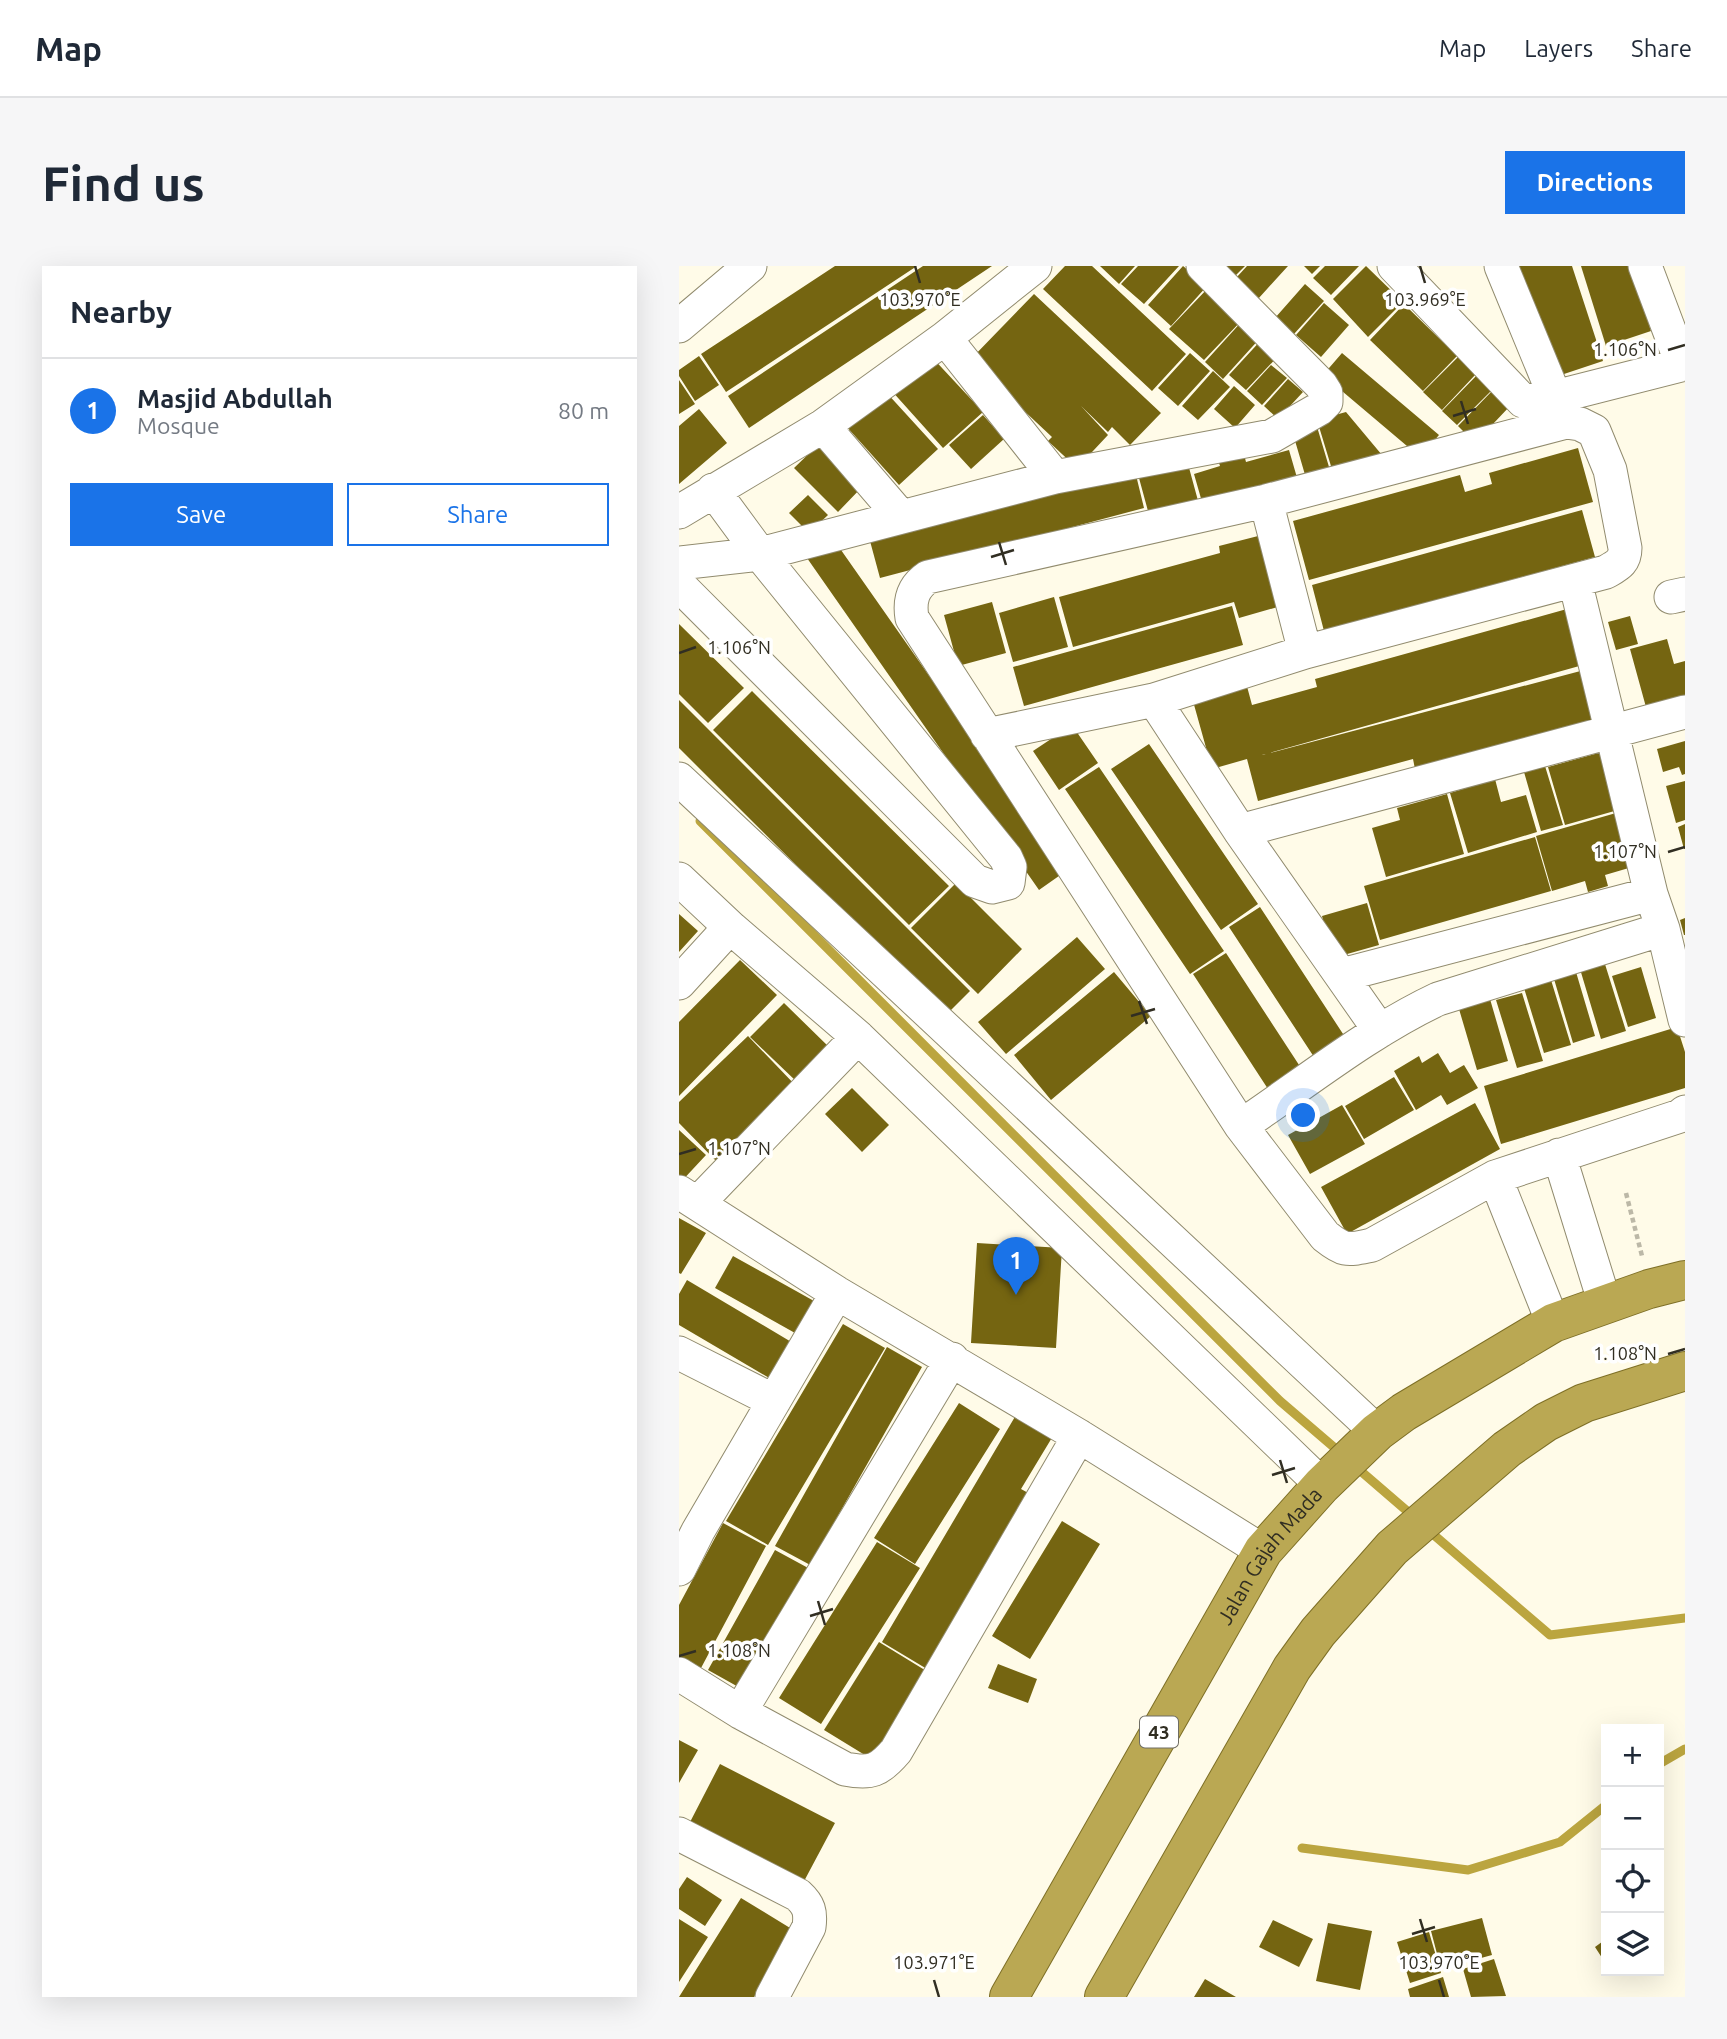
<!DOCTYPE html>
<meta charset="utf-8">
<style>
body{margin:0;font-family:Ubuntu,sans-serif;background:#f6f6f7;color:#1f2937}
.controls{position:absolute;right:21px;bottom:21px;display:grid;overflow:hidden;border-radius:0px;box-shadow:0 7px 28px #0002}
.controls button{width:63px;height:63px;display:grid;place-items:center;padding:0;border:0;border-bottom:2px solid #e0e1e3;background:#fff;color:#1f2937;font:35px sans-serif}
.you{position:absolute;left:625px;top:850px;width:24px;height:24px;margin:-18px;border:5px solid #fff;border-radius:50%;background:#1a73e8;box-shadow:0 0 0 10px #1a73e833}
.badge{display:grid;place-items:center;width:46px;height:46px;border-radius:50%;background:#1a73e8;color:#fff;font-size:23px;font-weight:700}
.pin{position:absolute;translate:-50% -58px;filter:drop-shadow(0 2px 4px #0008)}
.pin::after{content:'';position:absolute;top:37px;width:24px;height:21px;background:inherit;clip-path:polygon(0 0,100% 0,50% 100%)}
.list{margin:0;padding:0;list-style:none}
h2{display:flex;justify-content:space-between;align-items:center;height:91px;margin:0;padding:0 28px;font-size:30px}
h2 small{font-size:23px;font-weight:400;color:#747a83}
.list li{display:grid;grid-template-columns:46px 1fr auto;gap:21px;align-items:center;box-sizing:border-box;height:105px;padding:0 28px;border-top:2px solid #e0e1e3}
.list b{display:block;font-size:26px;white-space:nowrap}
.list p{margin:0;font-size:23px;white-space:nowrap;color:#747a83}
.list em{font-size:23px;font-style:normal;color:#747a83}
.actions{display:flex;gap:14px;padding:21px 28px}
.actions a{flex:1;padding:16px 0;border:2px solid #1a73e8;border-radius:0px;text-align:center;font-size:24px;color:#1a73e8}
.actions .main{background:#1a73e8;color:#fff}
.icon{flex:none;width:38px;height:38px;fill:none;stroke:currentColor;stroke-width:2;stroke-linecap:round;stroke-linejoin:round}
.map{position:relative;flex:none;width:1006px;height:1731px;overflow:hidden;border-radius:0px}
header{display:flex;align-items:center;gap:42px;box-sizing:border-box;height:98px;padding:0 35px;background:#fff;border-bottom:2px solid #e0e1e3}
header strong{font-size:33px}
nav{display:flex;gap:38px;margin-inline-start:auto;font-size:24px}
.intro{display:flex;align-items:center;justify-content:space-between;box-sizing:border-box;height:168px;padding:0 42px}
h1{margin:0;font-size:49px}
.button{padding:18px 32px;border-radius:0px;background:#1a73e8;color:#fff;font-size:24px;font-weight:700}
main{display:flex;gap:42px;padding:0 42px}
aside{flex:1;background:#fff;border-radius:0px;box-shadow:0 7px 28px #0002}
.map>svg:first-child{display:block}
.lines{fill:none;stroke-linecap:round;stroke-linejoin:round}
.stream{stroke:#bba53f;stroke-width:9}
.building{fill:#756511}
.minor-casing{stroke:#918b6e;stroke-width:35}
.trunk-casing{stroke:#7e6f26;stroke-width:40}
.path{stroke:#bcb8a7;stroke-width:4.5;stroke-dasharray:5 3.5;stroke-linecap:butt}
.minor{stroke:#fff;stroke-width:33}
.trunk{stroke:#baa853;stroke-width:38}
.ticks{fill:none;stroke:#312e22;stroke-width:2.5}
.labels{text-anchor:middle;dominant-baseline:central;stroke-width:7;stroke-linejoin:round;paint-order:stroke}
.shield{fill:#fff;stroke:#6f6d64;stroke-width:2}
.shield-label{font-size:19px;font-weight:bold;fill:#312e22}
.street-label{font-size:21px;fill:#312e22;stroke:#fff}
.ticks-label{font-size:18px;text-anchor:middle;fill:#312e22;stroke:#fff;stroke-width:7;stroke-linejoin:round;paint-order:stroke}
</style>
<header>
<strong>Map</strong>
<nav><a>Map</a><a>Layers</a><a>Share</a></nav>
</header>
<div class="intro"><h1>Find us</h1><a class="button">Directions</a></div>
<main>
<aside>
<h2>Nearby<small></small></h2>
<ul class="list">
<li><span class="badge">1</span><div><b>Masjid Abdullah</b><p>Mosque</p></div><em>80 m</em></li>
</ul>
<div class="actions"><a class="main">Save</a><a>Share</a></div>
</aside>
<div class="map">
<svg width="1006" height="1731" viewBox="0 0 1006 1731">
<rect width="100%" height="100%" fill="#fffbe8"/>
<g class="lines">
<path class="stream" d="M21 555 601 1135 664 1189
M677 1201 735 1251
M748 1263 871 1369 1006 1352
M980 1498 1006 1483
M623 1582 789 1604 881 1576 927 1539"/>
</g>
<path class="building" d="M156 0H238L47 126 22 88Z
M244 0H313L70 162 49 130Z
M386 0H413L507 88 473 125 364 23Z
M421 0H456L440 18Z
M459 0H500L465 38 442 18Z
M504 0 528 20 492 60 469 39Z
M543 0H566L555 11Z
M568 0H609L579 33 557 12Z
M625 0H641L633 8Z
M646 0H680L652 29 634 12Z
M687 0 724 36 689 71 654 33Z
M840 0H893L924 95 876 111Z
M902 0H952L972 65 927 80Z
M626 18 645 35 615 68 596 52Z
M530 21 564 53 525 94 490 63Z
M355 28 482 147 451 179 433 161 429 166 402 140 429 169 398 202 369 175 373 171 291 94Z
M645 37 670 59 642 91 617 69Z
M725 38 778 90 744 125 691 74Z
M565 53 583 70 544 113 526 96Z
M585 71 602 87 567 124 550 109Z
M511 87 531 105 499 140 479 122Z
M663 87 760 169 741 191 644 109Z
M250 88 304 146 264 182 211 123Z
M20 90 40 119 16 135 0 110V104Z
M779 91 797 108 763 144 744 126Z
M592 99 608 112 583 139 568 125Z
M534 105 551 121 519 154 503 140Z
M799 108 814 123 778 159 763 145Z
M609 113 624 126 599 153 585 140Z
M0 114 16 138 0 148Z
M555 120 576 139 556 162 535 143Z
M814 124 831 140 796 177 779 160Z
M206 125 259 183 220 219 167 160Z
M20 143 48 177 0 218V160Z
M667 146 708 195 655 210 638 154Z
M304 149 325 173 292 203 270 179Z
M636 154 653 211 629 219 612 161Z
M141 177 184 220 159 246 115 202Z
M562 177 567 196 610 184 621 222 525 243 515 208 541 200 536 184Z
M899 182 914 236 630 314 614 255 781 209 786 226 813 218 810 207Z
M506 187 521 242 472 256 457 201Z
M456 205 465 242 201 312 191 275Z
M129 229 149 249 130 267 110 247Z
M903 244 916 291 645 365 633 319Z
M583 269 602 340 560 352 555 336 394 381 380 331 541 287 540 280Z
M155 274 387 605 360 624 128 292Z
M375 331 389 381 334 396 320 347Z
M313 336 327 387 279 400 265 349Z
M553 340 564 379 345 440 334 401Z
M895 341 911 397 583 489 909 403 922 453 736 503 734 493 579 535 568 493 533 503 512 428 566 413 573 439 638 421 636 413Z
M951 350 959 378 937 384 929 356Z
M0 358 65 422 29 457 0 428Z
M988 373 995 398 1006 395V442L970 452 951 383Z
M73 425 270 620 230 659 34 464Z
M0 434 291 725 267 749 0 482Z
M393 459 419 497 380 524 354 485Z
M1006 475V508L1003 509 1000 501 984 506 978 483Z
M470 478 579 638 542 664 432 503Z
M923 486 939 544 886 559 869 501Z
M866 500 884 559 862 565 845 506Z
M420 501 545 685 511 708 386 523Z
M816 513 822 536 847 529 858 566 789 587 771 527Z
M1006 515V554L997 557 987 520Z
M768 528 785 588 707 611 693 562 721 554 718 542Z
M944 545 960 599 926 609 929 620 909 626 906 615 873 625 857 570Z
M1006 558V583H1005L999 561Z
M856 571 872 625 701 674 685 620Z
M277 617 343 683 299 728 232 662Z
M688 637 700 679 654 692 643 650Z
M581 641 666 771 635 791 550 661Z
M0 648 19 665 0 686Z
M1006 652V669H1005L1001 654Z
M398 671 426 703 327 788 299 756Z
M547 687 622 802 589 823 514 708Z
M61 694 98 729 0 830V756Z
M925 695 947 765 922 773 901 703Z
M962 701 977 752 949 761 933 710Z
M435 706 472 750 372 834 335 789Z
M897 706 916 770 894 777 875 713Z
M872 714 892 779 865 787 845 722Z
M843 727 864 795 838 802 817 734Z
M811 733 829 795 798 804 780 743Z
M105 737 151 782 118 816 71 771Z
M998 761 1006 786V822L822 878 805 820Z
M69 770 119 822 40 898 0 857V836Z
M759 787 771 807 785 799 799 822 768 839 762 829 737 844 715 805 740 790 743 797Z
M715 811 735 844 685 873 666 840Z
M173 822 210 859 183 886 146 848Z
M796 837 821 883 668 968 642 921Z
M663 839 686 878 631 908 609 869Z
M0 864 27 889 0 918Z
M0 952 27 967 2 1008 0 1007Z
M298 977 383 982 377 1082 292 1077Z
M54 990 135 1035 116 1067 36 1022Z
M8 1014 114 1077 92 1113 0 1059V1028Z
M164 1058 206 1082 89 1279 47 1255Z
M208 1081 243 1101 143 1278 135 1301 96 1280Z
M280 1137 321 1163 236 1298 195 1272Z
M337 1149 374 1170 342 1223 351 1228 248 1403 203 1376Z
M383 1255 421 1278 351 1393 313 1370Z
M44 1257 87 1280 22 1402 0 1391V1339Z
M198 1276 241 1302 142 1458 100 1432Z
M96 1284 131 1303 63 1423 29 1404Z
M200 1376 249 1406 194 1494 145 1464Z
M319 1398 358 1413 349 1437 309 1422Z
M0 1474 19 1484 0 1517Z
M41 1498 156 1557 123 1619 9 1560Z
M8 1611 43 1634 26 1660 0 1643V1623Z
M62 1632 116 1665 75 1731H0Z
M803 1652 813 1689 762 1703 752 1665Z
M0 1653 29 1671 0 1716Z
M594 1654 634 1673 620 1701 580 1681Z
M649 1657 693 1665 681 1724 637 1715Z
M750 1666 762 1707 731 1717 718 1676Z
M927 1673V1698L916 1681Z
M815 1693 827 1730 792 1731 784 1703Z
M764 1711 770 1731H731L729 1723Z
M526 1713 557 1731H515Z"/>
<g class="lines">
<g class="minor-casing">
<path id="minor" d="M715 0 844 135 876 131 1006 98
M822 0 876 131
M966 0 1003 98
M0 60 71 0
M266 72 376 211
M144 160 222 251
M587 235 626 386
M0 246 144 160 266 72 356 0
M0 297 81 288 376 211 593 170 640 143 647 136V127L642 119 524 0
M896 315 972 628 984 663 1006 754
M0 319 296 615 313 621 329 617 331 601 327 592 81 288 34 224
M992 331 1006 328
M475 434 561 565 701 765
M308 469 475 434 626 386 927 306C939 299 946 296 946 282L931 204 915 165 901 158 887 156 587 235 249 311C234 321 230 334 233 352L562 860 646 970C666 986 668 984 693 979L816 911 1001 850 1006 846
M0 513 698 1166
M561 565 1006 446
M0 613 51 661 179 771 643 1219
M663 709 972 628
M0 717 51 661
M562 860C626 817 689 766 759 733L984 663
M880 889 926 1038
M816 911 874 1057
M0 926 158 1027 400 1170 584 1285
M19 937 179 771
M0 1087 95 1135
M0 1303 19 1265 158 1027
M0 1408 61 1446 166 1503C192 1508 200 1505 217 1485L400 1170
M61 1446 273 1093
M0 1568 119 1629C130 1639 132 1646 130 1661L93 1731"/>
</g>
<g class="trunk-casing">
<g id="trunk">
<path id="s1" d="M330 1731 584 1285 643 1219 698 1166 725 1146 874 1057 970 1023 1006 1014"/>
<path d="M425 1731 613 1402 639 1366 713 1282 828 1183 867 1156 905 1137 1006 1105"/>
</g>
</g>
<path class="path" d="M947 927 963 990"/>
<use href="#minor" class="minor"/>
<use href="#trunk" class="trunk"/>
</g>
<path class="ticks" d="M236 0 241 17M741 0 746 17M989 84 1006 79M782 135 789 158M774 150 797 143M320 276 327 299M312 291 335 284M0 387 17 381M989 586 1006 581M460 735 468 758M452 750 476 743M0 888 17 883M989 1088 1006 1083M601 1194 608 1217M593 1209 616 1202M139 1335 146 1359M131 1350 154 1343M0 1390 17 1385M741 1653 748 1676M733 1668 756 1661M255 1714 260 1731M760 1714 765 1731"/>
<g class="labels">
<rect class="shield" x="461" y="1450.5" width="38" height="31" rx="5"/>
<g class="shield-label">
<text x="480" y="1466">43</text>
</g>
<g class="street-label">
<text stroke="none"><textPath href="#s1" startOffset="513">Jalan Gajah Mada</textPath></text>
</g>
</g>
<g class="ticks-label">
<text x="241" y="40">103.970°E</text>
<text x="746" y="40">103.969°E</text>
<text x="946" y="90">1.106°N</text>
<text x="60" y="388">1.106°N</text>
<text x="946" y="592">1.107°N</text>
<text x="60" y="889">1.107°N</text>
<text x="946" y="1094">1.108°N</text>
<text x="60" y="1391">1.108°N</text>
<text x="255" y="1703">103.971°E</text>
<text x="760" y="1703">103.970°E</text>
</g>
</svg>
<div class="controls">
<button>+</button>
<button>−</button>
<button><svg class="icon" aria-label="locate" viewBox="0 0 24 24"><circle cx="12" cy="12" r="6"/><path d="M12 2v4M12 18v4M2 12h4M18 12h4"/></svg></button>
<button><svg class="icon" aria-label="layers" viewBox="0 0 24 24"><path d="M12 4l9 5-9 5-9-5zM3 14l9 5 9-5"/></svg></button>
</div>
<div class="you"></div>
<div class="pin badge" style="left:337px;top:1029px">1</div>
</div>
</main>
